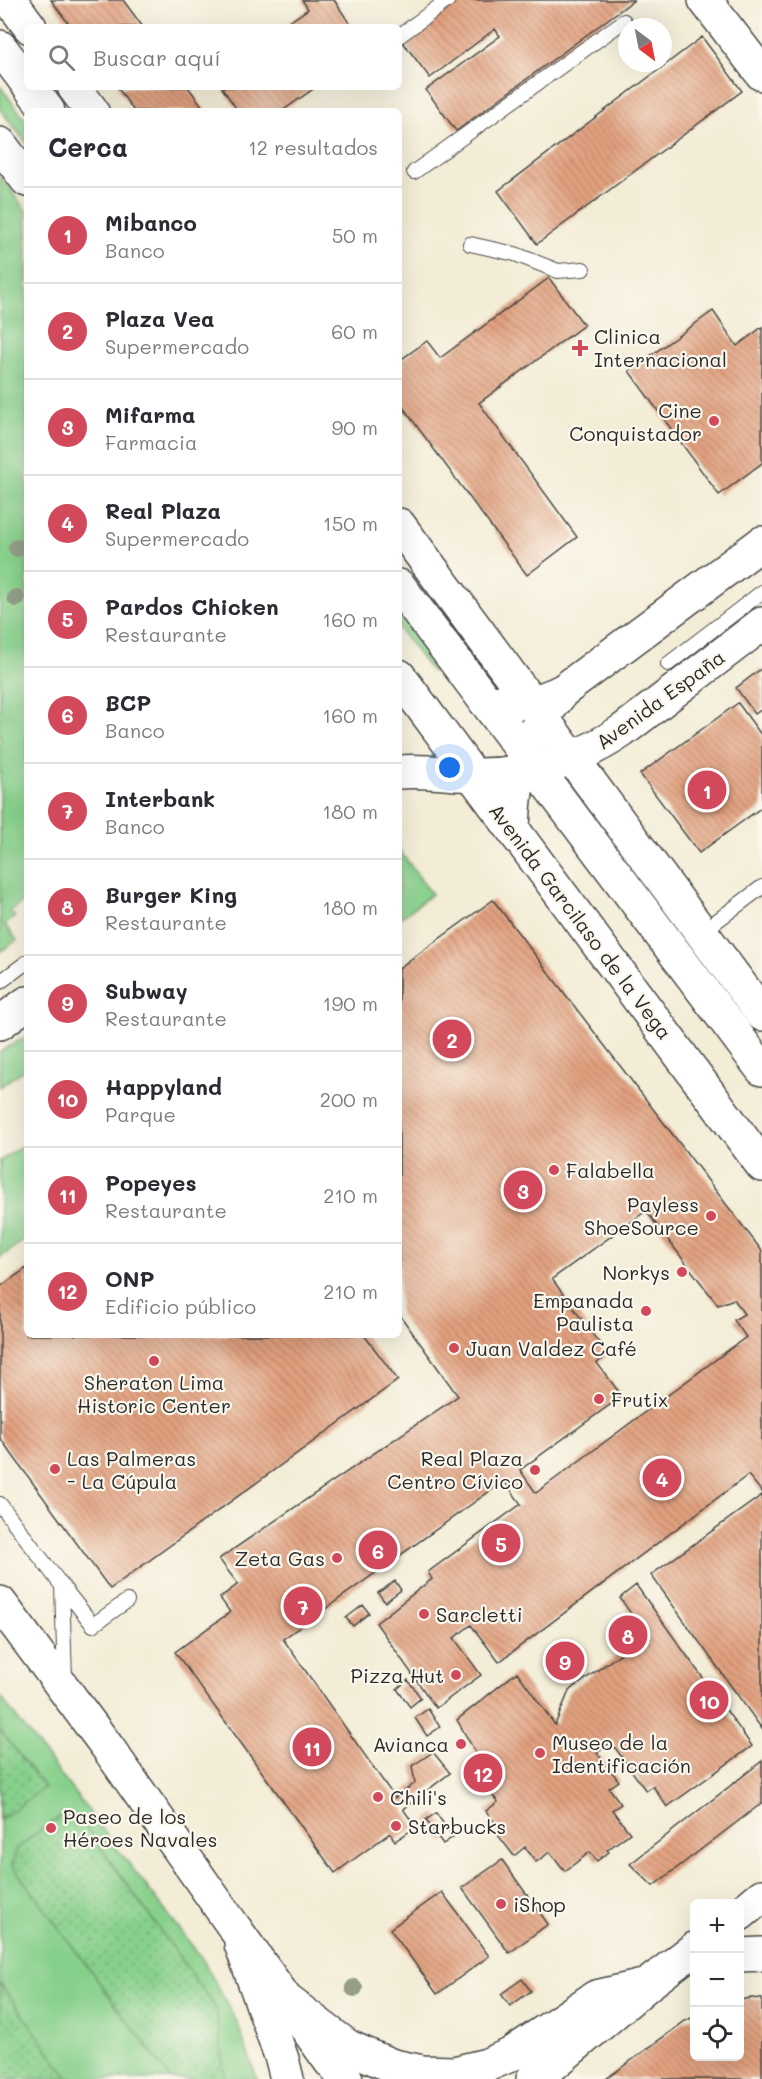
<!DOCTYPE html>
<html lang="es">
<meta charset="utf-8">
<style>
body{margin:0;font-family:Mali,sans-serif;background:#f2f2f3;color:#2b2b33}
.controls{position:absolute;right:18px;bottom:18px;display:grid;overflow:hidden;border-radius:9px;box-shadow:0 6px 24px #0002}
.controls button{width:54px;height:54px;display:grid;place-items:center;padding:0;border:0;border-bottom:2px solid #e1e1e2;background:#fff;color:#2b2b33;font:30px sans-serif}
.compass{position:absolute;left:618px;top:18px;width:54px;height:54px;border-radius:50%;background:#fff;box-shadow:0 6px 24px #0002;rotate:148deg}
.you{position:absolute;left:450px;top:768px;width:21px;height:21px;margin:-15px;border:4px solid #fff;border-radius:50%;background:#1a73e8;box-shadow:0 0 0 9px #1a73e833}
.badge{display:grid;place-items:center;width:39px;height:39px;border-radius:50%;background:#d1495b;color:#fff;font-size:20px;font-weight:700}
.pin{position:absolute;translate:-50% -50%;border:3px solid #fff;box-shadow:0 2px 6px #0006}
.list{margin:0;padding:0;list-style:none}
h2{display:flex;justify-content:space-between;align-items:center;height:78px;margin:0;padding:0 24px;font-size:26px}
h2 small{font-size:20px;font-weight:400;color:#7c7c81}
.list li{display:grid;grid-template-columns:39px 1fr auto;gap:18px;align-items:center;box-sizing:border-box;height:96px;padding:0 24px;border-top:2px solid #e1e1e2}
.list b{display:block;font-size:22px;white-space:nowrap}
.list p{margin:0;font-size:20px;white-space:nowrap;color:#7c7c81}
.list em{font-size:20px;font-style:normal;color:#7c7c81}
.icon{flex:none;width:33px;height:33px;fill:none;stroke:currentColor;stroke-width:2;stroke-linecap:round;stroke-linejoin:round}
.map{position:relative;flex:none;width:762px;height:2079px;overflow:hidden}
.search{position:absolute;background:#fff;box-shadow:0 6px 24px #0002;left:24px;top:24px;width:378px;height:66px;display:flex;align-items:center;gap:15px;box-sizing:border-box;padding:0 21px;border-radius:9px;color:#7c7c81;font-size:22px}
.panel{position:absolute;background:#fff;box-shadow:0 6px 24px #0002;left:24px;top:108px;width:378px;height:1230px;border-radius:9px}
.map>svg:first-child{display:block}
.green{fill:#87d08b;stroke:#597e5b;stroke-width:1.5}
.garden{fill:url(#garden-dots);stroke:#597e5b;stroke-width:1.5}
.building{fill:url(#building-back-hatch);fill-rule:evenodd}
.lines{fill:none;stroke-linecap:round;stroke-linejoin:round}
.service-casing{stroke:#494845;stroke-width:16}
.tertiary-casing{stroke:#494845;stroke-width:36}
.secondary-casing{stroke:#494845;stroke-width:36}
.primary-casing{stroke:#494845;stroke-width:36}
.service{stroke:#fff;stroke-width:14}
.tertiary{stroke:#fff;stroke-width:33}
.secondary{stroke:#fff;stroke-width:33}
.primary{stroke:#fff;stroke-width:33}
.tree{fill:#949e88}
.poi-dot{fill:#d1495b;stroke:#fbf7ec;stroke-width:2}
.labels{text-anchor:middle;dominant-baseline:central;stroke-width:4.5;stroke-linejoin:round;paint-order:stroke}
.poi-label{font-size:20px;fill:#2b2b2b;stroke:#fbf7ec;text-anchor:start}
.street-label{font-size:20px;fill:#2b2b2b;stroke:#fbf7ec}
</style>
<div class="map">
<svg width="762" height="2079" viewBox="0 0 762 2079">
<defs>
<pattern id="garden-dots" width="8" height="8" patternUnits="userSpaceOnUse" patternTransform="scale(1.5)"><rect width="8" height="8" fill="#87d08b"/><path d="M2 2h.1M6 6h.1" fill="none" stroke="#6fa972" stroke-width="1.8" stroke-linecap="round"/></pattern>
<pattern id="building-back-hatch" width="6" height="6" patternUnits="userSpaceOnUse" patternTransform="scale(1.5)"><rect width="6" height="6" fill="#e2a17f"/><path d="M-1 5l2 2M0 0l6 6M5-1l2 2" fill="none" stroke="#b78368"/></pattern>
</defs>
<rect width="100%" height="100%" fill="#fbf7ec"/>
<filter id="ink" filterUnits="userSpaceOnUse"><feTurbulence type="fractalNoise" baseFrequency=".0167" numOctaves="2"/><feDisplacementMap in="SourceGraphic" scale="12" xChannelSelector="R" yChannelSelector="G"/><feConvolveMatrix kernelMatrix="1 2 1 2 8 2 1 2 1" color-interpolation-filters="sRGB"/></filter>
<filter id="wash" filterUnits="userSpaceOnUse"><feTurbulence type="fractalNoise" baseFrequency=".008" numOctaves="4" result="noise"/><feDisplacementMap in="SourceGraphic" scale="24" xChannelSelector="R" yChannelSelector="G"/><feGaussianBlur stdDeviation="1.35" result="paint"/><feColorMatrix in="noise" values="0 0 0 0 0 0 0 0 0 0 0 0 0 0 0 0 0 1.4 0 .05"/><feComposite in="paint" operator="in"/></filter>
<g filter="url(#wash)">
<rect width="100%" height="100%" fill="#f3edd7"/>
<path class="green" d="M0 86 27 122V144L0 109Z
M0 176 27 212V899L10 911 15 917 5 925 17 940 0 952Z
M399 608 443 666 432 672 399 629Z
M399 850 432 894 399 919Z
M27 1036V1067L0 1087V1052Z
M27 1142V1238L0 1258V1161Z
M0 1696 203 1960 237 2022 257 2079H0Z"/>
<path class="garden" d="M0 1730 44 1787 0 1820Z
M60 1816H78L216 2008 225 2079H171L12 1865 17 1848Z
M0 1983 69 2079H0Z"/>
<g id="blocks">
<path class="building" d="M51 0H123L143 27H71Z
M302 0H334L352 27H282L308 9Z
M458 0H634L456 131 426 90 500 36 495 29 430 78 402 41Z
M702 37 742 91 537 244 498 191Z
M117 87H188L206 111H134Z
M224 87H316L282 111H238L222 88Z
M549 278 584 325 479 403 577 537 527 575 399 402V361L427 341 440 358Z
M713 311 737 346 762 327V463L719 495 629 371Z
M762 668V709L755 714 736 688Z
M738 703 762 736V807L699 853 640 774Z
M493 900 762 1251V1492L748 1475 499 1662 471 1625 454 1638 481 1675 436 1708 376 1623 432 1579 428 1572 521 1504 504 1481 283 1639 395 1798 415 1783 412 1766 433 1752 450 1773 403 1809 416 1827 395 1841 390 1833 335 1873 175 1652 230 1612 220 1598 238 1584 219 1559 458 1396 399 1314V968ZM646 1211 718 1305 734 1299 744 1314 734 1320 746 1337 536 1493 520 1470 622 1396 597 1363 608 1355 552 1279Z
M27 1268V1335H364L398 1380 110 1589 0 1438V1287Z
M762 1495V1729L651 1575Z
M395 1581 401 1590 385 1602 378 1593Z
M636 1585 752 1746 667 1807 653 1786 646 1791 611 1742 597 1753 619 1781 609 1788 621 1804 612 1810 630 1833 607 1850 609 1852 597 1861 590 1852 565 1871 550 1852 536 1862 525 1847 514 1856 491 1826 495 1823 486 1811 498 1802 486 1788 493 1783 457 1720 517 1672 555 1725 569 1691 646 1635 620 1598Z
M363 1605 369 1613 353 1626 346 1618Z
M408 1680 421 1698 410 1707 397 1689Z
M428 1709 440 1727 427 1736 415 1718Z
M762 1761V1803L653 1886 630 1864Z
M436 1813 453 1837 443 1844 426 1820Z
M502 1860 548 1924 509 1953 462 1888Z
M442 1892 489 1956 437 1994 390 1929Z
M522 1979 531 1991 510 2006 501 1994Z
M751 1998 762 1999V2079H606L685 2021 694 2017V2056H740V2000Z"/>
</g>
</g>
<g filter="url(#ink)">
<use href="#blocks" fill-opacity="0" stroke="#494845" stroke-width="1.5"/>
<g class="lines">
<g class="service-casing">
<path id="service" d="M399 36 448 0
M414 172 624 21
M470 244 515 254 558 271 583 269
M668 664 762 592
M702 932 762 887
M0 982 27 962
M0 1504 62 1586 65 1680
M62 1586 93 1625 127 1601"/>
</g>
<g class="tertiary-casing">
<path id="tertiary" d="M705 0 762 74
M485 701C513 706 538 704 564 690L762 543
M399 772C424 770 448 774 473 775 527 776 578 761 622 731L762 624
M513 829C515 773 523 741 559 696
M0 1023 27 1003
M241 1944 282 2059 287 2079
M740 1955 762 1954"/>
</g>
<g class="secondary-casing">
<path id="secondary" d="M740 1914 762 1896
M236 1930 330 2061 346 2079
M289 2002 347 2046 376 2059 393 2066 422 2072 454 2073 487 2065 510 2055 596 1997 647 1985
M533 2079 551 2066 647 1985 694 1949"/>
</g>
<g class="primary-casing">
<path id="primary" d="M10 0 30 27
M0 47 27 83
M30 87 48 111
M74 87 92 111
M0 144 27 180
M399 525 762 1014
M399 586 762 1069
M399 676 762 1165
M0 1603 108 1748 236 1930"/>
</g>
<use href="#service" class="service"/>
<use href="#tertiary" class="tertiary"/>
<use href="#secondary" class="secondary"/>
<use href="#primary" class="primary"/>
</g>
<g class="tree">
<circle cx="17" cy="548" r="9"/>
<circle cx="16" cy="598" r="9"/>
<circle cx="354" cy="1988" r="9"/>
</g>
</g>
<g class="poi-dot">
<path d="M577 339h6v6h6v6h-6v6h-6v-6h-6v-6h6z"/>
<circle cx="714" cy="421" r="6"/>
<circle cx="554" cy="1170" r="6"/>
<circle cx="711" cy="1216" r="6"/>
<circle cx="682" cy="1272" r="6"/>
<circle cx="646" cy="1311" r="6"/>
<circle cx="454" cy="1348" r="6"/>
<circle cx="154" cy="1361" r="6"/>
<circle cx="599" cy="1399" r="6"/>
<circle cx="55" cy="1469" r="6"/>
<circle cx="535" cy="1470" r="6"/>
<circle cx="337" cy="1558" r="6"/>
<circle cx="424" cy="1614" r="6"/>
<circle cx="456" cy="1675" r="6"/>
<circle cx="461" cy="1744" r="6"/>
<circle cx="540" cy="1753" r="6"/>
<circle cx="378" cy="1797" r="6"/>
<circle cx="396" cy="1826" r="6"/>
<circle cx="51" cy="1828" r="6"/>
<circle cx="501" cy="1904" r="6"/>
</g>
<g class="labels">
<g class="poi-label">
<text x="594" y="336">Clinica<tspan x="594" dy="23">Internacional</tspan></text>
<text x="702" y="410" text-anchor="end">Cine<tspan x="702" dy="23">Conquistador</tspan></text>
<text x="566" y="1170">Falabella</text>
<text x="699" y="1204" text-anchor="end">Payless<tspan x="699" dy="23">ShoeSource</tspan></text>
<text x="670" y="1272" text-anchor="end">Norkys</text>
<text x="634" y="1300" text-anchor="end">Empanada<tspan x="634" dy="23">Paulista</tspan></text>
<text x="466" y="1348">Juan Valdez Café</text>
<text x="154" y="1382" text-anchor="middle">Sheraton Lima<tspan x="154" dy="23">Historic Center</tspan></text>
<text x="611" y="1399">Frutix</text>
<text x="67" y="1458">Las Palmeras<tspan x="67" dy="23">- La Cúpula</tspan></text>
<text x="523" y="1458" text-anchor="end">Real Plaza<tspan x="523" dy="23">Centro Cívico</tspan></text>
<text x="325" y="1558" text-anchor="end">Zeta Gas</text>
<text x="436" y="1614">Sarcletti</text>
<text x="444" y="1675" text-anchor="end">Pizza Hut</text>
<text x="552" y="1742">Museo de la<tspan x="552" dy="23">Identificación</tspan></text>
<text x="449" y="1744" text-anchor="end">Avianca</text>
<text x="390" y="1797">Chili's</text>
<text x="63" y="1816">Paseo de los<tspan x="63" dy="23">Héroes Navales</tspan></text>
<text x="408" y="1826">Starbucks</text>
<text x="513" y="1904">iShop</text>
</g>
<g class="street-label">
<text transform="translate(660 699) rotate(-36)">Avenida España</text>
<text transform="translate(581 921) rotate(53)">Avenida Garcilaso de la Vega</text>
</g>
</g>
</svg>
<div class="controls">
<button>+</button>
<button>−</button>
<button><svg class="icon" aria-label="locate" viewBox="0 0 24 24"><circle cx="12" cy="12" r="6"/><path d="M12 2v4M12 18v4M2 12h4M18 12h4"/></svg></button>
</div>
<svg class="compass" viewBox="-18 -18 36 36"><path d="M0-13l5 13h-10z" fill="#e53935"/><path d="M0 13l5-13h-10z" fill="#7c7c81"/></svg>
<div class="you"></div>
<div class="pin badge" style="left:707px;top:790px">1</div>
<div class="pin badge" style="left:452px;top:1039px">2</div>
<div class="pin badge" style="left:523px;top:1190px">3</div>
<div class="pin badge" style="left:662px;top:1478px">4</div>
<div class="pin badge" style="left:501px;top:1543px">5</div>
<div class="pin badge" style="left:378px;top:1550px">6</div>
<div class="pin badge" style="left:303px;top:1606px">7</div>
<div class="pin badge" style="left:628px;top:1635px">8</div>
<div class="pin badge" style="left:565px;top:1661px">9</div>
<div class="pin badge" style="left:709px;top:1700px">10</div>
<div class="pin badge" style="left:312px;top:1747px">11</div>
<div class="pin badge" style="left:483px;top:1773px">12</div>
<div class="search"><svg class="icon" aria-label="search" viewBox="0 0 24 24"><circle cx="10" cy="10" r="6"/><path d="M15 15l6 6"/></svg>Buscar aquí</div>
<section class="panel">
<h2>Cerca<small>12 resultados</small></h2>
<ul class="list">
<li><span class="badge">1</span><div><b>Mibanco</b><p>Banco</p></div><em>50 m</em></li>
<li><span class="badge">2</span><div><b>Plaza Vea</b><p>Supermercado</p></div><em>60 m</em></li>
<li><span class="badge">3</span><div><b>Mifarma</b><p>Farmacia</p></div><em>90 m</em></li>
<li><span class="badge">4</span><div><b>Real Plaza</b><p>Supermercado</p></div><em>150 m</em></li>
<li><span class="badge">5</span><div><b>Pardos Chicken</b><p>Restaurante</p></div><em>160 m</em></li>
<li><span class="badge">6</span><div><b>BCP</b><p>Banco</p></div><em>160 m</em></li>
<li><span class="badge">7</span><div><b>Interbank</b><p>Banco</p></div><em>180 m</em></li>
<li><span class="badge">8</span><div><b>Burger King</b><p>Restaurante</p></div><em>180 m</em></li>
<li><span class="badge">9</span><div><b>Subway</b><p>Restaurante</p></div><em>190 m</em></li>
<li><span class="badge">10</span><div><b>Happyland</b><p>Parque</p></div><em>200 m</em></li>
<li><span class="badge">11</span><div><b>Popeyes</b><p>Restaurante</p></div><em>210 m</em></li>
<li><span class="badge">12</span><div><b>ONP</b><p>Edificio público</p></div><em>210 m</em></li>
</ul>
</section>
</div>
